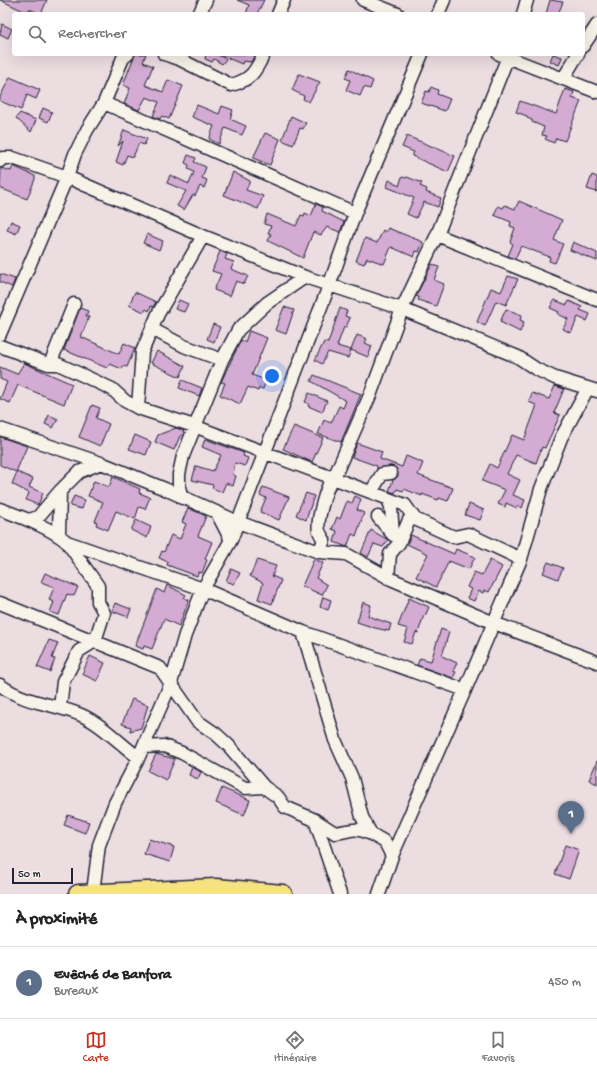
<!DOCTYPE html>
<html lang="fr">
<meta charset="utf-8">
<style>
body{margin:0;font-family:"Gochi Hand",sans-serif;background:#f6f6f6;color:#222}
.scale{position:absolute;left:12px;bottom:10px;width:61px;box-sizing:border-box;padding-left:4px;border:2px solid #22223b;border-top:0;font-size:11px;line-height:14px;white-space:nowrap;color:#22223b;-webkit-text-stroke:3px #f7f3e8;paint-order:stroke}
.you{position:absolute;left:272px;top:376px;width:14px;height:14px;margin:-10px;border:3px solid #fff;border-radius:50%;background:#1a73e8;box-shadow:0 0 0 6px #1a73e833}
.badge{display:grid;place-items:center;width:26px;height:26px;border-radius:50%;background:#c8321e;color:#fff;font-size:13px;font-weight:700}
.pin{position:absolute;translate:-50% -33px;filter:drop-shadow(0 1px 2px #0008)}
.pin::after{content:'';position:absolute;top:21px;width:14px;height:12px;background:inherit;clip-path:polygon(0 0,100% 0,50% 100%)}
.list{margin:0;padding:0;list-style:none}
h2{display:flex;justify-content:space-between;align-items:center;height:52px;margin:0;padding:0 16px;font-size:17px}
h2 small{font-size:13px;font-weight:400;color:#767676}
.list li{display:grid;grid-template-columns:26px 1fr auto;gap:12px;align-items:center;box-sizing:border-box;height:72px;padding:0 16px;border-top:1px solid #e0e0e0}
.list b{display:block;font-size:15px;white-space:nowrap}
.list p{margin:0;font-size:13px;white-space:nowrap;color:#767676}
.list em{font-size:13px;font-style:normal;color:#767676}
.icon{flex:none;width:22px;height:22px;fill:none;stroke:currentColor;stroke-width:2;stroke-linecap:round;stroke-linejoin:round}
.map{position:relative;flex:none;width:597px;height:894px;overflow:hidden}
.search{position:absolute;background:#fff;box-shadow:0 4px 16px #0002;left:12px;right:12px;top:12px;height:44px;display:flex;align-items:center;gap:10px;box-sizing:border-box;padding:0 14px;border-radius:4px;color:#767676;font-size:15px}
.sheet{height:124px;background:#fff}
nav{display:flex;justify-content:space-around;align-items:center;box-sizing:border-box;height:56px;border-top:1px solid #e0e0e0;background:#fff;font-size:11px;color:#767676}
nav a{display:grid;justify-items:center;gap:2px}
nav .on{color:#c8321e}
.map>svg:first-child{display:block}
.building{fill:#d4abd2;stroke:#22223b}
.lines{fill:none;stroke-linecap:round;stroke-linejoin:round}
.minor-casing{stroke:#22223b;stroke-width:15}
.highway-casing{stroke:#22223b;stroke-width:21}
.minor{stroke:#f7f3e8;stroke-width:12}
.highway{stroke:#f6e281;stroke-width:18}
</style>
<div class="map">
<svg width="597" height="894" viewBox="0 0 597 894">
<rect width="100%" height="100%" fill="#ecdde1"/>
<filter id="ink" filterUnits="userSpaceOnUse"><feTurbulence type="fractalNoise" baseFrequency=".025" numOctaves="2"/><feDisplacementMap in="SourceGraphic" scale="8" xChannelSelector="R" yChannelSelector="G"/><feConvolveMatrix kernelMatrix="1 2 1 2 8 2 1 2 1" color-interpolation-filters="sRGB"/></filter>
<g filter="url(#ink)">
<path class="building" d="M0 0H47L41 14 29 9 28 13Z
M237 0H264L257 14H246L249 5Z
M550 0 563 2 558 14H546Z
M2 24 12 29 8 38 0 34Z
M135 54H146L143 62 153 66 145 85 163 92 168 80 183 86 169 119 162 116 160 119 153 116 159 102 146 97 139 110 124 104 130 88 123 85Z
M206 54H216L226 59 222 64 214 59 212 62 205 59Z
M218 54H253L255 55 251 62 243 61 242 64Z
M553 54 562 57 559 65 550 61Z
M349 69 373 81 370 89 364 87 360 96 346 90 350 80 345 78Z
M299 74 320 82 309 102 303 99 304 96 292 90Z
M10 77 40 90 36 99 27 95 21 110 0 101V97Z
M431 87 438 90 437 94 450 99 445 111 421 103 426 91 429 92Z
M565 89 574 92 572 98 581 101 565 141 556 138 554 143 545 139 547 136 542 135 544 127 532 122V120L527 118V116L516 112 520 101 556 114Z
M197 105 219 114 222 106 233 110 230 119 246 126 242 135 225 128 219 144 209 139 214 126 192 117Z
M43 108 52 112 48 122 39 118Z
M20 113 36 120 31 132 16 118Z
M291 116 306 123 303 129 300 128 293 145 282 140Z
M124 130 147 139 144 145 139 143 133 157 127 155 123 165 116 162 123 141 118 146Z
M265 133 280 139 270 165 253 158Z
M407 136 455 156 448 172 412 156 414 152 402 147Z
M188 155 196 158 194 162 206 167 202 178 207 180 204 188 200 186 195 196 193 195 184 210 177 206 186 191 167 183 170 175 189 184 194 172 188 169 189 165 185 163Z
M13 166 35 176V179L27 199 0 188 1 168 11 171Z
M233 172 250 181 246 190 263 196 258 209 224 195Z
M592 175 597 177V192L587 189Z
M402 177 406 178 407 177 422 183 420 186 427 189 426 192 441 198 438 207 424 202 416 218 407 214 414 198 387 187 389 180 399 186Z
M519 201 562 220 554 240 563 244 555 263 549 261 550 257 521 246 515 259 508 256 513 244 510 242 515 228 510 226 511 222 494 215 498 206 503 208 505 205 515 209Z
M316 204 323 207 322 211 344 222 340 232 327 227 321 235 313 232 303 258 268 241 271 234 268 233 271 226 264 224 267 214 296 226 301 215 304 216 305 213 311 216Z
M11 221 20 225 16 234 7 230Z
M388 228 423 242 419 252 416 251 414 257 391 247 384 264 367 258 364 264 356 261 365 238 377 243 383 230 386 232Z
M147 234 163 241 159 250 143 243Z
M573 242 597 253V261L570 250Z
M220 251 227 254 225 259 234 262 231 269 248 276 244 284 236 281 230 296 214 290 221 274 212 271Z
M432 264 439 267 434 280 444 284 436 306 418 300 419 297 416 296Z
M0 274 15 279 12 287 0 282Z
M508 276 518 279 506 305 496 301 485 326 477 322 491 288 501 292Z
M135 292 156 302 153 307 151 306 149 311 146 309 144 312 129 305Z
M179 300 188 304 184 312 175 309Z
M554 300 567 305 569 301 582 307 580 310 590 314 587 321 578 317 571 333 563 329 568 319 558 314 559 312 550 308Z
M284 307 294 310 286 334 275 330Z
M80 308 88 311 86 316 89 317 81 337 119 354 124 343 135 348 127 367 123 366 122 369 110 364 107 368 64 350Z
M340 308 347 311 345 316 350 318 346 327H344L337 346 351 350 348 358 328 352 322 364 315 360 324 342 328 343Z
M506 309 522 315 520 320 524 322 520 332 500 322Z
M213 324 220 327 214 342 207 339Z
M249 331 267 338 252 375 266 380 263 389 259 388 258 391 248 387 240 404 220 395 225 383 221 382 241 340 245 342Z
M357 335 367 339 365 343 372 346 368 357 351 350Z
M157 351 185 366 180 377 151 363Z
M24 363 72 384 64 404 18 385 10 403 0 399 7 382 0 379V367L17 374Z
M314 375 361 394 341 442 318 434 324 420 331 423 339 406 343 408 346 401 311 381Z
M182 380 202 388 199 396 179 388Z
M555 386 564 389 554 413 560 415 545 448 542 447 536 463 516 455 507 474 520 480 513 495 525 500 522 508 518 506 517 508 506 503 505 507 498 504 505 490 482 481 490 464 497 468 512 435 524 440 536 408V405L529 402 532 393 549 399Z
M309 393 327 401 322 412 308 406 309 404 305 402Z
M92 405 100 408 96 418 109 424 100 446 79 437Z
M49 415 58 419 53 428 45 424Z
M294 426 323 438 312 462 283 449Z
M176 428 183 430 184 434 180 436 174 450 155 442 158 435Z
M135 435 151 442 146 455 129 449Z
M0 437 27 446 16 472 0 465Z
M205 439 244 453 243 456 248 458 245 466 235 463 233 475 236 476 233 486 226 483 222 492 212 488 213 485 192 480 196 466 213 471 221 455 202 447Z
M357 443 382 452 380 459 402 467 406 456 423 463 418 475 453 488 448 501 439 498 438 500 422 494V496L404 489 403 491 397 489 395 493 389 491 393 480 398 476 397 469 391 466 377 469V466L352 457Z
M17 472 33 479 29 487 43 493 38 505 26 500 29 493 12 484Z
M113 477 140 489 139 493 150 497 145 509 139 507 135 519 116 511 108 530 96 525 97 522 95 521 103 502 88 496 94 481 109 487Z
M263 487 289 497 279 520 260 512 266 498 260 495Z
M306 493 314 496 306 520 296 515Z
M74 496 85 500 82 509 70 506Z
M355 496 361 499 357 510 364 513 356 536 352 534 347 547 334 542 337 531 332 529 337 517 340 519 347 501 352 503Z
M469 504 484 510 480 520 465 515Z
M188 508 206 516 198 536 212 542 205 559 207 560 202 573 199 572 197 576 167 565 168 562 159 558 162 551 164 552 171 535 180 539 186 524 182 522Z
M136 520 151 527 147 538 131 530Z
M371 530 388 540 383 547 374 544 368 557 361 553Z
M411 535 454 554 456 549 475 557 469 569 449 561 436 587 416 577 428 554 407 544Z
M314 559 323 563 316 578 327 585 322 595 302 586Z
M257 560 276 566 272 576 281 580 272 604 258 599 263 583 250 576Z
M490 560 502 567 489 592 484 590 483 593 479 591 474 601 467 598 471 589 467 587 474 572 482 575Z
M548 562 563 568 558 579 543 573Z
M231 569 240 573 234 584 226 581Z
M45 573 78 587 74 596 67 594 59 615 50 612 54 602 49 600 54 587 41 582Z
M167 585 186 595 184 598 189 600 179 626 164 619 152 649 144 646 143 649 135 646 157 589 164 593Z
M323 597 331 600 328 610 320 607Z
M409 598 429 607 425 616 424 615 418 633 416 632 412 644 404 642 408 629 398 626Z
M363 602 371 605 368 616 391 624 389 631 375 628 357 622Z
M115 603 131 609 128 617 112 611Z
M441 629 449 632 442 656 457 663 453 671 456 672 453 678 417 665 420 658 431 661Z
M49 640 58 643 52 658 55 659 50 672 37 667Z
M90 656 105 663 97 681 82 674Z
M132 699 148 705 141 728 130 731 131 727 122 724Z
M156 754 175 759 166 780 148 771Z
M597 761V784L589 780Z
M192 767 201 772 198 779 189 775Z
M222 788 250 800 244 815 216 803Z
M68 815 89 822 85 833 64 825Z
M149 839 174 847 170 862 144 854Z
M565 845 579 850 569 879 555 874Z"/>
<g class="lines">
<g class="minor-casing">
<path id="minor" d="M363 0 398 14
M199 14 206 0
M278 14 284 0
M438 14 444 0
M523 14 527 0
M583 46 597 25
M164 54 179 59 181 54
M499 54 597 92
M179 59 231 85C251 80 255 72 264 54
M563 79 578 54
M104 103 355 213
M0 161 2 158H13L67 177 203 236 305 277 402 309 518 357 536 369 555 378 597 391
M437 235 597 300
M152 329 184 346 222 360
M0 334 67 177 75 154 87 130 104 103 123 58 128 54
M0 346 48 364H58L80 374 112 389 125 401 138 408 194 426 405 505 415 519 454 537 468 534 521 559
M50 364 74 304
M138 408 142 352 158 314 203 236
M0 429 101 463 165 489 238 522 319 552 346 554 391 579 494 623 597 662
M60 491 79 472 101 463
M371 492 382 474 391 473
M182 498 179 487V474L183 456 222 360 238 330 267 303 305 277
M388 499 391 507 393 534
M0 509C21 517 50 527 67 542L203 589 303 632 465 690
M217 513 231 540
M378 517 393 535
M29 520 38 517 60 491 59 535
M319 552 324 540C322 537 320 534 319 531 316 521 328 479 336 473L371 393 402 309 437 235 509 54
M388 578 390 554 399 543 409 520 415 519
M0 603 160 668 197 721 216 734 228 745 264 787 278 797 285 807 315 820 335 833C351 831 355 826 371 834
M303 632 335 740 352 778 362 817 371 834 385 842 392 856
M0 685C26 704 53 703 81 715 102 724 120 744 138 757
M60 707 63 682 79 651 95 641 104 613 98 602V586L67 542
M143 747 164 746 182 753 245 788 264 787
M315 820 340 894
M93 892 99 845 115 803 137 761 171 683 185 635 203 589 231 540 329 286 355 213 422 54
M379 894 392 856 465 690 521 559 541 489 561 438 588 388"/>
</g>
<g class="highway-casing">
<path id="highway" d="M78 894 216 888 283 894"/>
</g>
<use href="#minor" class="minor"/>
<use href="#highway" class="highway"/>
</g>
</g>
</svg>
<div class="scale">50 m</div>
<div class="you"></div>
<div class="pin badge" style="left:571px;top:834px;background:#5c6f8a">1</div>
<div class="search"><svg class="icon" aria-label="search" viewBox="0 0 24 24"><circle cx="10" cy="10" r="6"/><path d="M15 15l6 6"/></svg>Rechercher</div>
</div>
<section class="sheet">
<h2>À proximité<small></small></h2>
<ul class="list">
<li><span class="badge" style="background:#5c6f8a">1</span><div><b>Evêché de Banfora</b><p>Bureaux</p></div><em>450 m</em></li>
</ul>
</section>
<nav>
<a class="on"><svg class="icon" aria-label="map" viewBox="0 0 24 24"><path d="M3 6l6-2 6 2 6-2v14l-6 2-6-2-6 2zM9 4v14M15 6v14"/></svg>Carte</a>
<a><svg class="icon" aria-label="directions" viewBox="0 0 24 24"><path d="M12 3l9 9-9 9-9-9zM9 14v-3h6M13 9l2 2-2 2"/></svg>Itinéraire</a>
<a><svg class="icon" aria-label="saved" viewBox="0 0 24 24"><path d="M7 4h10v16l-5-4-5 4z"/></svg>Favoris</a>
</nav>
